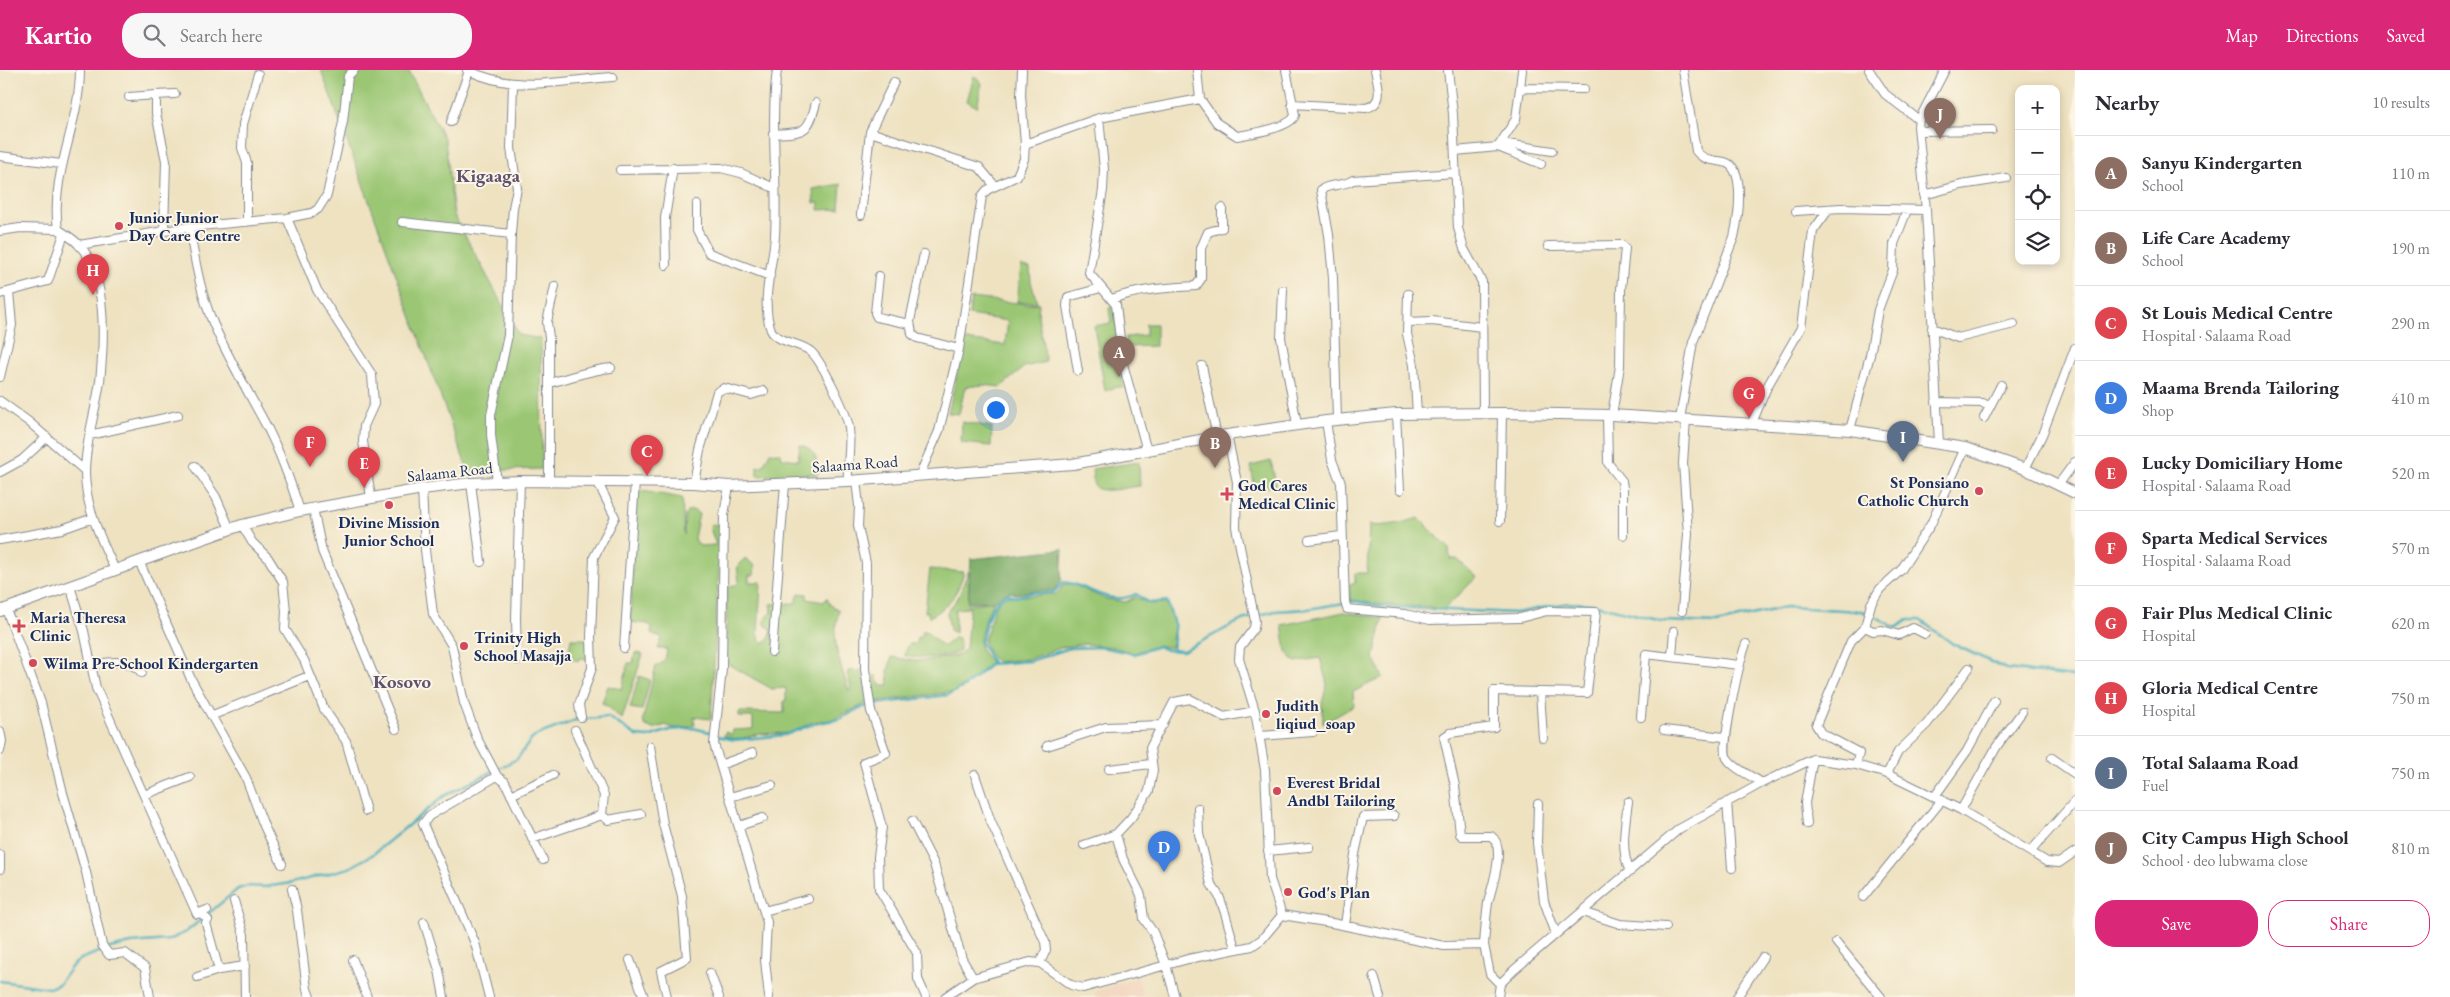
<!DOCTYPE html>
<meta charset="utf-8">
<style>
body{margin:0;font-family:"EB Garamond",serif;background:#f7f7f7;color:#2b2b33}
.controls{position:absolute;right:15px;top:15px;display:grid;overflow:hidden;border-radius:10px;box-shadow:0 2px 8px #0003}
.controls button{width:45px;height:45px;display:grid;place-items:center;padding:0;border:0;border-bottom:1px solid #e1e1e2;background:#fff;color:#2b2b33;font:25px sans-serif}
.you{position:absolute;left:995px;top:339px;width:18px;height:18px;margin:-12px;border:4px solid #fff;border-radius:50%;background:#1a73e8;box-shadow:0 0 0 8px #1a73e833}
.badge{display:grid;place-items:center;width:32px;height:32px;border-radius:50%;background:#db2777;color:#fff;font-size:16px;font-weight:700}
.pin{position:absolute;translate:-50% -41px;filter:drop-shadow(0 1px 2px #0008)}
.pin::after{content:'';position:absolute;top:26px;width:18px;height:15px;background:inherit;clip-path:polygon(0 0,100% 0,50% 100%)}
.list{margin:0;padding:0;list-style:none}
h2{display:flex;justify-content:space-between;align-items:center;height:65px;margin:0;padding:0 20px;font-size:21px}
h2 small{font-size:16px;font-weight:400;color:#7c7c81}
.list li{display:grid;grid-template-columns:32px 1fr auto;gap:15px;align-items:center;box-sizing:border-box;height:75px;padding:0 20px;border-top:1px solid #e1e1e2}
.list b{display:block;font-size:19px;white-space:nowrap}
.list p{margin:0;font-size:16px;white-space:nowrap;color:#7c7c81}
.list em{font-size:16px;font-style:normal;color:#7c7c81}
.actions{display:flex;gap:10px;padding:15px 20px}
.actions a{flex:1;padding:11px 0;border:1px solid #db2777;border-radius:20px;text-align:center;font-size:18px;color:#db2777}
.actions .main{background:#db2777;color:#fff}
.icon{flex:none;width:28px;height:28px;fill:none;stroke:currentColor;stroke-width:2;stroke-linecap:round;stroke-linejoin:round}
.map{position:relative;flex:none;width:2075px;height:927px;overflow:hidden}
header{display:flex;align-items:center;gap:30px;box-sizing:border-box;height:70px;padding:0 25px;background:#db2777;color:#fff}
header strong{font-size:24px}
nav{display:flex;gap:28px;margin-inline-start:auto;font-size:18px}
.search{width:350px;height:45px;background:#f7f7f7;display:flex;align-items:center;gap:12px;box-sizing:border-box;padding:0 18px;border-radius:20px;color:#7c7c81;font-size:19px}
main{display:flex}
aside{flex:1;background:#fff}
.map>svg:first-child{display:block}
.built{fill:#f2d4be}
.green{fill:#9bc774;stroke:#5b7b69}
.forest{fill:#7cac66;stroke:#4c6e62}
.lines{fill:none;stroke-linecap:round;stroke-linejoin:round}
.stream{stroke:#40adbe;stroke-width:2.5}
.minor-casing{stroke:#848890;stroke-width:10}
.major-casing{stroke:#848890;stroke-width:12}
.minor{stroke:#fff;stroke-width:8}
.major{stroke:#fff;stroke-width:10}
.poi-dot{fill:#d1495b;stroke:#fcf5e5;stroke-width:2}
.labels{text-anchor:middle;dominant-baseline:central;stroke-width:4;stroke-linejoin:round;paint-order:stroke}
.poi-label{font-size:16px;font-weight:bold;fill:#1b2f5e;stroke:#fcf5e5;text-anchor:start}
.street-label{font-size:16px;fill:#1b2f5e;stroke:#fcf5e5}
.quarter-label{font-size:19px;font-weight:bold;fill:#5e5270;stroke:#fcf5e5}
</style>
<header>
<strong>Kartio</strong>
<div class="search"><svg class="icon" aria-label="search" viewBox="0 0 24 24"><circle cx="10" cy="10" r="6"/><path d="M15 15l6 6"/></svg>Search here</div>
<nav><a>Map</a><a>Directions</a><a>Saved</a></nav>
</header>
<main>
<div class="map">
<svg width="2075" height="927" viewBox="0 0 2075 927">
<rect width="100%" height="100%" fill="#fcf5e5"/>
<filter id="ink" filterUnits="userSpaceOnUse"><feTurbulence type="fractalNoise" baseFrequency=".02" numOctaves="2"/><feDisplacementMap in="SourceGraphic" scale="10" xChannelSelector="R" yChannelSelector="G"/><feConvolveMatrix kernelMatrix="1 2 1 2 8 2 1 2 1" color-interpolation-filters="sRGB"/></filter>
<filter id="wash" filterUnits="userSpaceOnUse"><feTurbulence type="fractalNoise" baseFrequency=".0096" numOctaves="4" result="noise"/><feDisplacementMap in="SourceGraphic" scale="20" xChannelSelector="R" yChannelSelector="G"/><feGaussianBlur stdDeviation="1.12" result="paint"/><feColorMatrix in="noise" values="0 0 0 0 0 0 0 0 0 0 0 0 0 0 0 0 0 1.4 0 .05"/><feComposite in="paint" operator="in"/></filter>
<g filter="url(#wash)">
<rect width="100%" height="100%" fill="#eee2c1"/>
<path class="built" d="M1138 907 1143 927H1096L1095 922Z"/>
<path class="green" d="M321 0H408L445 70 454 145 519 265 541 269 542 399 468 401Z
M974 6 982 13 977 37 967 31Z
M841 114 839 139 819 140V133H814L813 119Z
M1021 196 1030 198 1031 212 1037 232H1017Z
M971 228 1027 234 1039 233 1038 246 1046 292 1024 297 1001 317 983 315 965 317 959 344 948 343 965 270 1005 275 1008 251 969 245Z
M1115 235 1118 288 1124 317H1116L1105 321 1094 256 1111 253 1109 238Z
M1146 254H1156V276L1126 277V267L1146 265Z
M962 352 992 357 991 376 961 373Z
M800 375C816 378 817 390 818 404L757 406V396H763L770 382 781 383 782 388 798 390Z
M1271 391 1276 415 1255 420 1251 396Z
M1139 392 1140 416C1131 416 1098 426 1094 415 1092 411 1093 403 1092 399Z
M636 420 682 428 684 465 685 445 688 441 693 440 699 444 694 468 700 476 716 475 710 458 711 454 720 455 721 461 711 649 694 647 695 655C686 657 674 661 666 655L653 659 644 655 643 649 656 596C665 593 666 588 667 579H658L662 567 651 564 652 557 648 554 630 552Z
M1419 448 1449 478 1450 489H1457L1477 507 1443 540 1430 537 1384 535 1350 530 1349 514H1355V503H1367L1369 455C1386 457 1402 453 1419 448Z
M745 488 755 496 754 505H749V512H761L758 563 760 571 765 573 770 567 771 558 766 556 764 550 772 542 771 534 795 533 799 523 807 524V529L824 532 827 528 830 535 839 540C830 576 840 590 849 622L851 620 848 601 862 600 867 633 831 650 812 652 790 663 760 664 738 669 724 666 725 662 732 664 733 660 753 659V647H739V642L784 643V631L786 630V618L772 619 726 593 727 516 736 515 739 512 737 496Z
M930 499 964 502C958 522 949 538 929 547L928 542H925Z
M969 500 968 538 955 539V563L950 560 947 543 959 526Z
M1066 514H1072L1105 529 1126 532 1135 527 1150 534 1166 533 1174 555 1171 578 1158 575 1134 583 1112 577 1085 574 1063 577 1028 589 997 592C991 588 985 578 984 572 984 566 988 562 989 556 992 545 994 533 1006 526 1023 528 1039 524 1056 524L1059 523 1063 515Z
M990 532H994C988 540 978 566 980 575 980 582 987 587 991 592L970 612 953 622 872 632 870 606H877V611L881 615H889L888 601 892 587 916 591 928 590 959 585 966 578 970 534Z
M1344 542 1383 548 1374 588 1383 607 1353 622 1354 636 1323 654 1322 633 1327 614 1320 588 1295 592 1286 581 1282 555Z
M922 561H926L943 577 955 567 959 568 960 581C951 587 913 590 904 585L909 574H915L918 567H922Z
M571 569H590L593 590 580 588 579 591 568 588Z
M635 583 643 584 622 649C614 644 611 637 602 633L608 616 622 619 628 593H633Z
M639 606 650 610 642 640 630 638Z"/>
<path class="forest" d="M1063 479 1061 511 1054 521H1033L1016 524 1011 522 1004 524 995 531 968 532 971 489Z"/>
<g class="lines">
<path class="stream" d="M993 594 981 573C985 555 989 532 1008 524L1015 527 1031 523H1052L1057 520 1063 512C1089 514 1108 538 1136 524L1149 533 1167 531 1175 557 1173 581
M718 666 734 670 785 665 813 654 840 649 860 638 875 634 948 625 964 617 991 594 1030 591 1070 578 1101 577 1135 584 1158 576 1167 580 1183 581 1242 550 1275 541 1308 539 1356 531 1383 537 1516 543 1568 533 1593 534 1662 551 1717 553 1786 537 1861 541 1873 545 1896 558 1908 550H1920L1953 574 2006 599 2075 607
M0 911 49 918 59 914 72 896 81 889 106 879 131 873 169 870 186 862 238 819 247 816 264 817 292 813 349 798 372 785 444 726 517 689 531 670 537 665 576 650 608 647 637 666 648 667 670 660 693 658 714 663"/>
</g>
</g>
<g filter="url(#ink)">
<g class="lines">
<g class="minor-casing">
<path id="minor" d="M80 0C80 55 50 104 58 159 65 164 74 169 79 175 108 204 104 274 100 311 96 341 85 372 85 402 85 437 101 469 115 500
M467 0C518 24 560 10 613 7
M777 0C770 55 778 111 775 166 773 196 760 231 771 260 776 272 800 273 810 281 821 289 847 343 849 358 851 375 847 393 848 411
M1448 0 1453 44 1458 158 1464 179 1482 212 1483 343
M1869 0 1885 24 1919 50
M1520 18 1522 0
M156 25 175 24
M129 27 156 25V43L166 91 164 161
M1200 29 1217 53 1237 66C1249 64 1291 58 1295 45L1286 0
M1292 34 1366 38C1385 34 1378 14 1375 0
M1099 48 1104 99 1103 120 1089 203 1116 235 1123 294 1147 381
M451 52 469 1
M1919 61 1992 60
M870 62 979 97 995 116
M773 64C803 62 808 65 816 33
M1501 73 1552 81
M1025 74 1099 48 1200 29 1197 0
M1498 77 1516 49 1520 18 1584 19
M1455 81 1498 77 1541 94
M0 86 61 94
M620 100 721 98 741 103 774 118
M1924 125 1961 115 2006 108
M697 135V160L709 183 770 206
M1796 141 1841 138 1926 140
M861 145 870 62 894 12
M287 148 317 220 372 305 374 334 364 356 363 371 371 428
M247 152V93L242 78 243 54 258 4
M402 152 511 164
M189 157C195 190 200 222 213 253 229 290 249 323 268 359 281 385 291 413 300 441
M0 161 20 158 58 159
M79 175 189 157 287 148 312 143 318 139 327 125 343 52 348 6 354 0
M1548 176 1622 175 1625 178 1621 219 1620 296 1612 345
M924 184 910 251 912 264 917 268 959 279
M666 195 665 148 673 98
M879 206 875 243 877 247 910 254
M1283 220 1281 268 1297 354
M0 224 48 211 64 164
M1408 224 1407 264 1414 295 1417 344
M1112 229C1139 219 1167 218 1196 216L1201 209V178L1208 162 1222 158V138
M1408 252 1432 251 1482 257
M1932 258 1958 268 2014 254
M1202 296 1217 367
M1078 301 1067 236 1068 227 1101 218
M0 307 12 255 9 222
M549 313C570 308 589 300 611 298
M0 331 29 352 85 401
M1936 332 1983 333 1990 337
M1396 344 1400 420
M1607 345 1608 393 1622 411 1623 418V465
M1984 348 2001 315
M1337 349 1333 208 1329 165 1321 120C1329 113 1343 117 1353 110L1455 103
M1680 349 1693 272 1734 167C1738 150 1747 97 1724 92 1713 90 1704 91 1696 81L1683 0
M1326 351 1332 390 1341 413 1345 532 1347 539 1405 544 1430 550 1520 548 1547 541 1596 542 1587 623 1494 621V657L1450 663 1444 667 1455 716 1460 764 1462 766H1491C1507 776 1491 819 1488 833 1486 846 1485 861 1484 875
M1752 353 1767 317 1801 258 1813 161 1829 139
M1850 360 1870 285 1878 240 1893 200 1894 174 1907 140
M90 365 178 345
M1939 373 1926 140 1918 56 1919 50 1945 0
M195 396 216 427 230 459
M2025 399 2042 365 2075 278
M0 402 22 390 47 367
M920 404 939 361 959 279 982 126 987 120 1017 106 1024 89 1025 74 1021 25 1022 0
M549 410V268L547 252 555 216
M856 410 859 436 858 456 866 493 865 599 871 641 886 683 864 692 882 757 878 787 879 819 917 883 918 909 926 927
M497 412 491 365V345L508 265 511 164 513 138 517 118 511 78 513 14
M471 413 481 492
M694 413 700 380 717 322 724 318 751 325 764 321
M2058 415 2075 392
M729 416 724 445 722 599 714 674 767 852 765 890 769 927
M422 419 425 480 433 544 452 576 464 633 477 668 497 706 505 712 543 790
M313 438 322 481 396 659
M1500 451 1502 343
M242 455 252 472 268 488 283 512 286 541 285 559 304 590 324 639 346 671 366 741
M0 470 62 459 93 448
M1309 470 1341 466
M139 491 191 609 246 708 264 756 282 794
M70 516 84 561 96 618 197 844 207 840
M6 539 41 633 63 723 86 802 102 875 109 885 125 883 145 898 150 927
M1682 541 1688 464 1683 393 1686 349
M1865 557 1873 561 1882 560 1899 565 1913 558 1925 564
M1746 574C1740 589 1720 677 1727 688 1734 699 1752 706 1762 713
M624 578 635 412
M772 582 785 414
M1672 586 1674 561
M517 590 516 548 520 411
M91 595C110 592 128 587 142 603
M1540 622 1543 668
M213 645 309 606
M581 647 579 635 592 598 591 567 594 487 615 447 597 411
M1641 647 1646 584 1739 595
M575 660 604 725 602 745 608 750 641 744
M1664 660 1724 667
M0 661 2 671 0 681
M1260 666 1313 662
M650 676 663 754 682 826 687 888 661 901 667 927
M1047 676 1106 657 1163 655
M2052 688 2075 704
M720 695 753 683
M1856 695 1859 683 1821 663 1816 655 1851 571 1865 557 1871 534 1880 519 1901 500 1931 454 1965 378
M1109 699 1151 694
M1887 704 1898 682 1927 654 1969 598
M975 705 991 752 1045 872 1046 880 1040 893
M144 725 190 707
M511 725 553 705
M1935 726 1967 681 1994 631
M730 727 772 715
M1628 732C1625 755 1620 780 1630 802
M1727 732 1732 798
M1538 734 1537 773 1544 831 1556 864
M1198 738 1199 764 1211 814 1219 826 1225 843 1235 878
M1961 740 1997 676 2022 642
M912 751 934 794 962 889 973 908
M1807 754 1805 733 1813 689
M739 756 763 748
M532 769 602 745
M1084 775 1116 764
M1268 781 1309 777
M2031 781 2075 731
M0 785V799
M292 819 297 840 307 919 310 927
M1863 827 1942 730
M234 831 244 865 245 927
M764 841 808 829
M1583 842 1620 854 1666 857
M201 843 208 850 206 853 219 900
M1282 845 1332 853 1444 876 1484 875 1490 904 1500 914
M424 852 439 900 444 927
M1345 855 1355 784 1363 747 1394 746
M1836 872 1881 927
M353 890 367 927
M630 890 644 927
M710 903 719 927
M1374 906 1380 927
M197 907 219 900 245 896
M489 927 475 873 423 754 429 746 497 706
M945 927 973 908 1030 892 1040 893 1071 915 1083 918 1188 889 1252 876 1262 869 1282 845 1270 809 1265 700 1255 641 1239 589 1240 577 1254 558 1255 551 1236 457 1237 412 1227 365
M1175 927 1166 895 1153 862 1144 849 1141 825 1123 789 1116 764 1131 748 1149 721 1153 700 1150 678 1174 632 1190 629 1224 647 1255 641
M1498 927 1500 914 1514 900 1679 759 1762 713 1813 689 1856 695 1887 704 1961 740 2047 792 2059 793 2075 782
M1737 927 1763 887"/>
</g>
<g class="major-casing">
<path id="major" d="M0 541 242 455 300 441 422 419 471 413 520 411 694 413 729 416 848 411 1073 394 1227 365 1326 351 1396 344 1502 343 1612 345 1850 360 1965 378 2025 399 2075 423"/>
</g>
<use href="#minor" class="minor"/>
<use href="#major" class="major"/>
</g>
</g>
<g class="poi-dot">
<circle cx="119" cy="156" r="5"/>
<circle cx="1979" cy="421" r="5"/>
<path d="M1224.5 416.5h5v5h5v5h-5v5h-5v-5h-5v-5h5z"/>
<circle cx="389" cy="435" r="5"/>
<path d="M16.5 548.5h5v5h5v5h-5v5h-5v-5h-5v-5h5z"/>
<circle cx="464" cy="576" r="5"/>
<circle cx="33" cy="593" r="5"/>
<circle cx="1266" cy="644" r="5"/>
<circle cx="1277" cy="721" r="5"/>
<circle cx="1288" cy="822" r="5"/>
</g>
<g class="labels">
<g class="poi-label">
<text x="129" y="147">Junior Junior<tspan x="129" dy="18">Day Care Centre</tspan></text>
<text x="1969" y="412" text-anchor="end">St Ponsiano<tspan x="1969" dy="18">Catholic Church</tspan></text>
<text x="1238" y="415">God Cares<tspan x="1238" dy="18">Medical Clinic</tspan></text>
<text x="389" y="452" text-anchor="middle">Divine Mission<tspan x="389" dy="18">Junior School</tspan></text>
<text x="30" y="547">Maria Theresa<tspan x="30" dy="18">Clinic</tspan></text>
<text x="474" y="567">Trinity High<tspan x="474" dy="18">School Masajja</tspan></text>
<text x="43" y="593">Wilma Pre-School Kindergarten</text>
<text x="1276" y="635">Judith<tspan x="1276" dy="18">liqiud_soap</tspan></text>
<text x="1287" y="712">Everest Bridal<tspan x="1287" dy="18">Andbl Tailoring</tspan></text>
<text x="1298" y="822">God's Plan</text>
</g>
<g class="street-label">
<text transform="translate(855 394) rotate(-4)">Salaama Road</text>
<text transform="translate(450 402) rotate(-6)">Salaama Road</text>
</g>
<g class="quarter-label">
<text x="488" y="105">Kigaaga</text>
<text x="402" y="611">Kosovo</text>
</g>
</g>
</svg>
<div class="controls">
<button>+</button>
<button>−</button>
<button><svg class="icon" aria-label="locate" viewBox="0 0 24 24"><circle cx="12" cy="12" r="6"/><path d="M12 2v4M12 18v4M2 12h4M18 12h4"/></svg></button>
<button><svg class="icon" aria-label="layers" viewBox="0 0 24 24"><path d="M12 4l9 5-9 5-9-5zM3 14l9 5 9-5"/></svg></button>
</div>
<div class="you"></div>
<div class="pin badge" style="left:1119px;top:307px;background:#8d6e63">A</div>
<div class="pin badge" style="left:1215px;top:398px;background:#8d6e63">B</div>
<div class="pin badge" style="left:647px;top:406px;background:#e0444e">C</div>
<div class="pin badge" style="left:1164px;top:802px;background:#3f7fe0">D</div>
<div class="pin badge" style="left:364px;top:418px;background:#e0444e">E</div>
<div class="pin badge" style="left:310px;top:397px;background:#e0444e">F</div>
<div class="pin badge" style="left:1749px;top:348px;background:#e0444e">G</div>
<div class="pin badge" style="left:93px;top:225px;background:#e0444e">H</div>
<div class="pin badge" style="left:1903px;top:392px;background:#5c6f8a">I</div>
<div class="pin badge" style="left:1940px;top:69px;background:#8d6e63">J</div>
</div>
<aside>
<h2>Nearby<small>10 results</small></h2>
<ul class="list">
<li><span class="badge" style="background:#8d6e63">A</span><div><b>Sanyu Kindergarten</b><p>School</p></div><em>110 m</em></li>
<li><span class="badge" style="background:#8d6e63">B</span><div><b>Life Care Academy</b><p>School</p></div><em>190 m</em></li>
<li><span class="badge" style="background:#e0444e">C</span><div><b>St Louis Medical Centre</b><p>Hospital · Salaama Road</p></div><em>290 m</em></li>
<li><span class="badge" style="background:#3f7fe0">D</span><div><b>Maama Brenda Tailoring</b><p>Shop</p></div><em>410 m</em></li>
<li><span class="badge" style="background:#e0444e">E</span><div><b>Lucky Domiciliary Home</b><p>Hospital · Salaama Road</p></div><em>520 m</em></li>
<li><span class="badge" style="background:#e0444e">F</span><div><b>Sparta Medical Services</b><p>Hospital · Salaama Road</p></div><em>570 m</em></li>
<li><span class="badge" style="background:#e0444e">G</span><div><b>Fair Plus Medical Clinic</b><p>Hospital</p></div><em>620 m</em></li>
<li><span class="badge" style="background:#e0444e">H</span><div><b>Gloria Medical Centre</b><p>Hospital</p></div><em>750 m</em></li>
<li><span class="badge" style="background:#5c6f8a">I</span><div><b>Total Salaama Road</b><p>Fuel</p></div><em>750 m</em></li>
<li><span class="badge" style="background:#8d6e63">J</span><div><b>City Campus High School</b><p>School · deo lubwama close</p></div><em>810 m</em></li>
</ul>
<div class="actions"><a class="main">Save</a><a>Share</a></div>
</aside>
</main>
